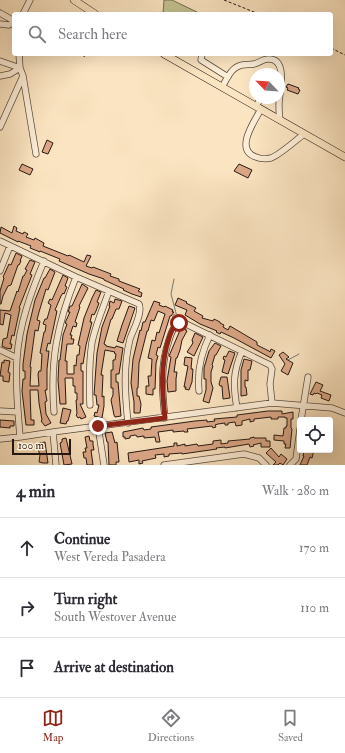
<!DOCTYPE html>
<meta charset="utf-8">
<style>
body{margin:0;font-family:"IM FELL Double Pica",serif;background:#f7f7f7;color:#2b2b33}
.controls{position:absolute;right:12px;bottom:12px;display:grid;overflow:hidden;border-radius:4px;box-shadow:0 4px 16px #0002}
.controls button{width:36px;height:36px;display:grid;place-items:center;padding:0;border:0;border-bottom:1px solid #e1e1e2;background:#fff;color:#2b2b33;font:20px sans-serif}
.compass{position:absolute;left:249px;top:68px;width:36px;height:36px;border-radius:50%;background:#fff;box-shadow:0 4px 16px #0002;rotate:295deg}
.scale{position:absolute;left:12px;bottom:10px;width:59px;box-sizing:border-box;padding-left:4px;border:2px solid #251813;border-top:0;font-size:11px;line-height:14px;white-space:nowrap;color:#251813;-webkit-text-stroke:3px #fcedd7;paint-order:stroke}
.stop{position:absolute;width:12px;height:12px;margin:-9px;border:3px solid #8f2418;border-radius:50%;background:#fff}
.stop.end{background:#8f2418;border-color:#fff;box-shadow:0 1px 4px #0008}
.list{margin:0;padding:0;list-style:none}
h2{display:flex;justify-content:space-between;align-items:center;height:52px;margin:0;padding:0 16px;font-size:17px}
h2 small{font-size:13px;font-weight:400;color:#7c7c81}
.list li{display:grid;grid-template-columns:26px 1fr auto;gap:12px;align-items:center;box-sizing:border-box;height:60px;padding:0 16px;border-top:1px solid #e1e1e2}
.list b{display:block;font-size:15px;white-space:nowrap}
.list p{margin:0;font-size:13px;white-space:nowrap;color:#7c7c81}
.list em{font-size:13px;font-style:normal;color:#7c7c81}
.icon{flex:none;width:22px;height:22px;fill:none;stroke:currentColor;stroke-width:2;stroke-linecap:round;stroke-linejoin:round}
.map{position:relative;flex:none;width:345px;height:465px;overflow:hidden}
.search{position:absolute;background:#fff;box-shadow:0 4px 16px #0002;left:12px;right:12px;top:12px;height:44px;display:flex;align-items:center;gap:10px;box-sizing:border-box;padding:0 14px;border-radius:4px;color:#7c7c81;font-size:15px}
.sheet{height:232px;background:#fff}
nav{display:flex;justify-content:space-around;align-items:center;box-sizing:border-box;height:56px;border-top:1px solid #e1e1e2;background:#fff;font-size:11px;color:#7c7c81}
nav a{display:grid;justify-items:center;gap:2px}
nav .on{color:#8f2418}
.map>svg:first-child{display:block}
.green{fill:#c3c290;stroke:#746d52}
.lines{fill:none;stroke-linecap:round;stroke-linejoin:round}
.stream{stroke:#6e7c76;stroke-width:1}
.building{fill:#dda888;stroke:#251813}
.minor-casing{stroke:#5a4b3e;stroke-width:7}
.major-casing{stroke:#251813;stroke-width:8}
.path{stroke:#251813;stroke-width:1;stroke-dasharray:3 2;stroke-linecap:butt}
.minor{stroke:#fcedd7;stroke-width:5.5}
.major{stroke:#fbe4c1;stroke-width:7}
.route{stroke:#8f2418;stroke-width:5}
</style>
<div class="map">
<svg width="345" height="465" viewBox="0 0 345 465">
<rect width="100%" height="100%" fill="#fbe4c1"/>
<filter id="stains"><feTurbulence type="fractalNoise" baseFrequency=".005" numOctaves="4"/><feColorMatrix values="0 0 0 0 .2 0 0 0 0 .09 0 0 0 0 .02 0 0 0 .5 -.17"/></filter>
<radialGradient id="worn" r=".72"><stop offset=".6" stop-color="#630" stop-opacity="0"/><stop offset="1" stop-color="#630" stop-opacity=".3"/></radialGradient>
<path class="green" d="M164 0H172L201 14H163Z"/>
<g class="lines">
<path class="stream" d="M174 279 171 294 176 313
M288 360 299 354"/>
</g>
<path class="building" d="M288 84 299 88 298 89 300 90 298 94 287 90 288 88 286 87Z
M47 140 53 143 48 154 42 152Z
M22 164 33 169 30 175 19 170Z
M239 164 252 170 248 178 234 171Z
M14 226 17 228 16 231 23 234 24 232 28 234 26 237 34 240 35 238 44 243 43 246 68 256 69 255 84 262 87 255 91 256 86 266 92 268 93 267 111 274 110 276 119 279V281L140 289 138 291 142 293 141 297 132 294 123 290 124 289 104 280V279L89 274 59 261 60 259 40 251V252L30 248 31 246 18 241V242L0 233 1 227 12 233Z
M16 253 22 256 20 261H21L19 265H18L11 285 8 286 3 296 1 304H0V291L4 278 3 277 9 264 11 265Z
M30 260 35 262 30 274 32 275 19 308H20L14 336 12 335 10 344H12L11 349 6 348 2 346 3 339 7 338 11 315 5 313 3 325 0 324V310L10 311 17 291 18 292 23 276H24L27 270 25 269Z
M50 269 55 272 48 290 46 289 39 312 37 320 40 321 38 331 35 330 30 367H31L30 386H39L38 374 39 371H41L42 354 40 353 44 332H45L46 325 43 324 45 319H47L51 305 48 303 50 299 52 300 63 275 68 278 65 286 67 287 64 294 63 293 61 296 55 310 57 311 50 344 48 343 46 351H49L47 369V390H45L47 401 45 402 46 414 51 423 45 426 41 421 42 420 39 403 38 390H30L31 420H34V425H26L22 391 23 379H25V371H23V364L27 334 35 300 44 278H45Z
M82 284 88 288 79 306 80 307 75 322 77 323 76 327 73 326 70 335H72L71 339H74L73 344H67L65 361H67V374H74V365L76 366 77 355H79L80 346 78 345 84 318 92 298 96 290 101 292 97 302 99 303 96 311 94 315 92 314 90 322H92L86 345 83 364 81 363V371H83V404H80L86 417 81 419 80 417 78 418 76 415 77 414 76 400H77V393H75V386H73V378H65L66 404H60L58 380 59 360H60L63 335 67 324 65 323 70 312H68L70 306H72Z
M178 298 187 302 186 303 196 308 194 311 203 316 202 318 213 321 214 319 220 322V323L224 325 223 327 228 330 230 326 257 342V345L269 351 270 352 271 349 275 351 271 358 234 338 221 332 220 334 216 332 217 331 200 324 185 315 187 310 175 305Z
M115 299 122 301 119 309H116L112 319H111L104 344 106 345V346L115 348 116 346 123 348 119 374H116V382H118L121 416 115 417 114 415 111 400 113 395V388H111V370H113V360H115L116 354 114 353 115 352 105 350 101 375H103L102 397 104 396V406L102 418 94 416 95 412 97 413 99 405H97L96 395H94L97 353 102 327 110 306H109L110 301 114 303Z
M154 301 160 303 159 305 164 307 165 306 173 310 172 312H174L171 316H170L160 348 158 347 156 355 158 356 156 363 155 389H153V395L146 394V386H149L148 376H151L152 359 148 358 152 340 155 341 157 332 159 333 165 314 158 311 154 321 151 320 148 331H147L139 363 138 388H137V396H139L141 404 140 413H134V402L131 383 133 359 140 330 141 331 143 322H145Z
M129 306 135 308 123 343 117 341 122 325Z
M181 328 186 329V331H187L182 340 180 350 177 358H176L174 372H177L176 379V391L168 392 167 381 171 357 169 356Z
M195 333 203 337 194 356 187 352 193 343 192 340Z
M215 343 221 346 216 355H215L212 365 213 366 211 372V382L213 388 209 403 203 401 206 390V379H204V368L209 351Z
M229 351 235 353 228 374 222 372 225 360 223 359 224 356 226 357Z
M283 352 289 357 286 359 293 363 288 375 281 371 285 364 279 355Z
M185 357 192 358 191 369H193L192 382 189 390 185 389 186 387H184L188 366 184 365Z
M244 359 252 361 250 370H248V381L245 380V387H246L247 395 241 396V370Z
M4 360 10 361 8 372 10 373 9 382 3 381V376H0L2 362 4 363Z
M221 377H227L230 398 223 399 222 386H220L219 384Z
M316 382 323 385 320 391 331 395 329 401 321 398 322 395 317 393 316 394 314 393 313 395 310 394Z
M63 408 71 410 68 421H67L66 424 60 423Z
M268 411H282V414L293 412V419H291V428L292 429 290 448H285L286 444H284V441L274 440V435L283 436 284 428H286V426H287V418H285V417H278V419H271V417L254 419V421L250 422V419L242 421V425L236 426 235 422 228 423V425H225V423L218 424 215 425 216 427 213 428 212 426 187 429 188 432H184V431L173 432V430L158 432 160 442H156L155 437 144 438V436L137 437V436L135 435 130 436V438L125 439V437H123V432L143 428 144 430 151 429V427L195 421 207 420V422L215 421 214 419 237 417V415Z
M0 420 14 421V426H10V428L0 427Z
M112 432 115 443 117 442 119 462H116V465H109L108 442H107L105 433Z
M89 436 90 441H93V445L94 450H91L93 465H87L86 458H84L83 452H86L85 448H87L85 437Z
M254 437V438H266V441H270V447H261V443L253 445 254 446 250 447 249 444 225 448V447L216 448 217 449 182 454V453L169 454V456L164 457V454L155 455 156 458 142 461 143 463 139 464V460L129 462 128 453 174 446V443H177V446L185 444V446L197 444 198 446 213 444V441L221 440V444L228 443V441L250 439V438Z
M66 438 72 464 64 465 60 443 62 442V439Z
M45 442 48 463H43L39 462 40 455 37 446H40L39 443Z
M271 448 279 457 281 454 287 459 283 465 280 463 278 465H273L276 462 266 453Z
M309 450H314L312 458 310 457 307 465H300L304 456H303L304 451 308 452Z"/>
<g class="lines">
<g class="minor-casing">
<path id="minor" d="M0 13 14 21
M23 14 30 0
M0 24 9 25 14 22
M19 54 20 68 23 76 36 154
M202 54 201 60 228 77
M0 61 20 68
M0 76 10 74 20 68
M222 87C227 79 231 67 242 65 246 64 250 65 254 64 259 63 263 59 268 59 289 58 279 93 279 104 279 109 279 115 280 120
M256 106 261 98
M261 109C254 122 234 150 256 157 260 159 267 159 271 158 281 154 296 140 304 134
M0 127 23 76
M0 241 76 277 139 304C143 313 133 330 130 339 123 367 125 394 128 423
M0 271 10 246
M176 317 178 324
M178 324 184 323 270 365 272 369 270 384 272 403
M0 350 17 358
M199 391C197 372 201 353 210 335
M90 405C89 384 89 363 92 342 96 324 103 308 109 291
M237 408C233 385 233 372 242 351
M0 411 18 412
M54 412C50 360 57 325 76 277
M165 418C162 391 160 366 169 340 171 334 172 328 178 324
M301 420 308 377
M98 426 104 465
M53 432 56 465
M20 437C18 411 15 384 17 358 19 325 31 292 44 261
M0 439 20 437 53 432 272 403 332 408 345 413
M164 465 244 454 259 458 266 465
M290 465 296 459 300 429"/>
</g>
<g class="major-casing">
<path id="major" d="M74 0 95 14
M164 54 345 157"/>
</g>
<path class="path" d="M224 0 259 14
M331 48 345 55
M84 57 85 54"/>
<use href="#minor" class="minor"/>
<use href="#major" class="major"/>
</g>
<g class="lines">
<path class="route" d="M98 426 165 418C162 390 160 365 169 338 171 332 173 326 179 323"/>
</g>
<rect width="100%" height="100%" filter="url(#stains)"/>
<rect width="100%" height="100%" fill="url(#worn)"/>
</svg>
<div class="controls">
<button><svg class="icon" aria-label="locate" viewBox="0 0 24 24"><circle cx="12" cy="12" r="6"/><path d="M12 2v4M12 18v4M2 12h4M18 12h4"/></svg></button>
</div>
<svg class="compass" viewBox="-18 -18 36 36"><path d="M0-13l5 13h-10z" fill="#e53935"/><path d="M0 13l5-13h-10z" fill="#7c7c81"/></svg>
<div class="scale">100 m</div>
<div class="stop" style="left:179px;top:323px"></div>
<div class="stop end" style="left:98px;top:426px"></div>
<div class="search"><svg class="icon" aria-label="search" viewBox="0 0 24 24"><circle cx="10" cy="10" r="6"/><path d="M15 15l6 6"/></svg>Search here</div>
</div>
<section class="sheet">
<h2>4 min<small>Walk · 280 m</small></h2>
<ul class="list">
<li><svg class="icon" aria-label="ahead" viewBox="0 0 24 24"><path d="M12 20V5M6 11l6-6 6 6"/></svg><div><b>Continue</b><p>West Vereda Pasadera</p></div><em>170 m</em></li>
<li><svg class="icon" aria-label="right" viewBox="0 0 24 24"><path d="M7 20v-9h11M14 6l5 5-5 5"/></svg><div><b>Turn right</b><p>South Westover Avenue</p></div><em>110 m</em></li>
<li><svg class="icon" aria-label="arrive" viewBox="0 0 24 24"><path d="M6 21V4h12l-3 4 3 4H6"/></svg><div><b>Arrive at destination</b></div></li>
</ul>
</section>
<nav>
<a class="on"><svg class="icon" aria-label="map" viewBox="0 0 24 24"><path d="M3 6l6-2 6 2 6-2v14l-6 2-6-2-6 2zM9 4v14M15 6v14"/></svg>Map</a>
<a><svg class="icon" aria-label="directions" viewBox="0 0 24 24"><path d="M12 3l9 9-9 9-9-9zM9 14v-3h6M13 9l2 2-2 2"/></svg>Directions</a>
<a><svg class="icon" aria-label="saved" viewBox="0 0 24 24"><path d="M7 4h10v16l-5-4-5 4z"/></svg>Saved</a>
</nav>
